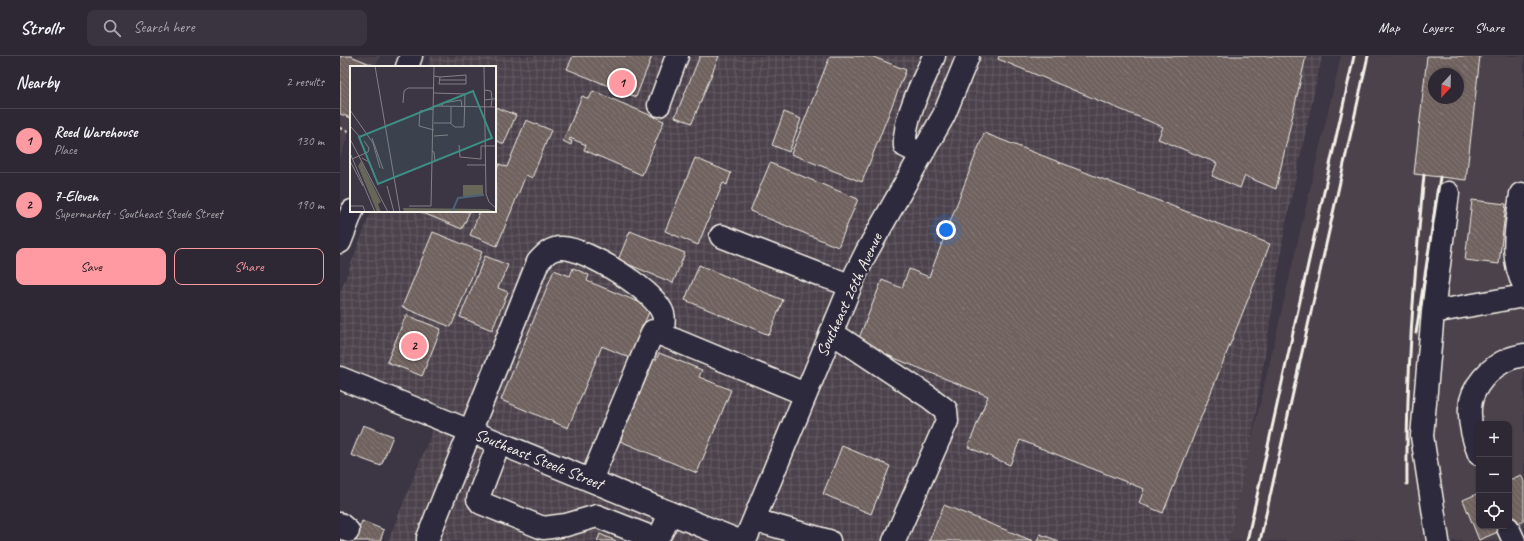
<!DOCTYPE html>
<meta charset="utf-8">
<style>
body{margin:0;font-family:Caveat,sans-serif;background:#39343f;color:#f1f3f6}
.controls{position:absolute;right:12px;bottom:12px;display:grid;overflow:hidden;border-radius:8px;box-shadow:0 1px 3px #0004}
.controls button{width:36px;height:36px;display:grid;place-items:center;padding:0;border:0;border-bottom:1px solid #48444e;background:#2d2833;color:#f1f3f6;font:20px sans-serif}
.compass{position:absolute;left:1088px;top:12px;width:36px;height:36px;border-radius:50%;background:#2d2833;box-shadow:0 1px 3px #0004;rotate:202deg}
.you{position:absolute;left:606px;top:174px;width:14px;height:14px;margin:-10px;border:3px solid #fff;border-radius:50%;background:#1a73e8;box-shadow:0 0 0 6px #1a73e833}
.badge{display:grid;place-items:center;width:26px;height:26px;border-radius:50%;background:#ff9aa2;color:#111;font-size:13px;font-weight:700}
.pin{position:absolute;translate:-50% -50%;border:2px solid #fff;box-shadow:0 1px 4px #0006}
.list{margin:0;padding:0;list-style:none}
h2{display:flex;justify-content:space-between;align-items:center;height:52px;margin:0;padding:0 16px;font-size:17px}
h2 small{font-size:13px;font-weight:400;color:#a7a6ac}
.list li{display:grid;grid-template-columns:26px 1fr auto;gap:12px;align-items:center;box-sizing:border-box;height:64px;padding:0 16px;border-top:1px solid #48444e}
.list b{display:block;font-size:15px;white-space:nowrap}
.list p{margin:0;font-size:13px;white-space:nowrap;color:#a7a6ac}
.list em{font-size:13px;font-style:normal;color:#a7a6ac}
.actions{display:flex;gap:8px;padding:12px 16px}
.actions a{flex:1;padding:9px 0;border:1px solid #ff9aa2;border-radius:8px;text-align:center;font-size:14px;color:#ff9aa2}
.actions .main{background:#ff9aa2;color:#111}
.icon{flex:none;width:22px;height:22px;fill:none;stroke:currentColor;stroke-width:2;stroke-linecap:round;stroke-linejoin:round}
.map{position:relative;flex:none;width:1184px;height:485px;overflow:hidden}
header{display:flex;align-items:center;gap:24px;box-sizing:border-box;height:56px;padding:0 20px;background:#2d2833;border-bottom:1px solid #48444e}
header strong{font-size:19px}
nav{display:flex;gap:22px;margin-inline-start:auto;font-size:14px}
.search{width:280px;height:36px;background:#39343f;display:flex;align-items:center;gap:10px;box-sizing:border-box;padding:0 14px;border-radius:8px;color:#a7a6ac;font-size:15px}
main{display:flex}
aside{flex:1;background:#2d2833}
.map>svg:first-child{display:block}
.built{fill:#4c424c;fill-rule:evenodd}
.industrial{fill:url(#industrial-grid)}
.building{fill:url(#building-back-hatch);stroke:#f4f1e8;fill-rule:evenodd}
.lines{fill:none;stroke-linecap:round;stroke-linejoin:round}
.minor-casing{stroke:#f4f1e8;stroke-width:25}
.path{stroke:#f4f1e8;stroke-width:2.5;stroke-dasharray:3 3;stroke-linecap:butt}
.minor{stroke:#2f2a3d;stroke-width:22}
.rail{stroke:#f4f1e8;stroke-width:3}
.labels{text-anchor:middle;dominant-baseline:central;stroke-width:4;stroke-linejoin:round;paint-order:stroke}
.street-label{font-size:17px;fill:#f4f1e8;stroke:#2f2a3d}
.inset-river{fill:none;stroke:#4c6277;stroke-width:2}
.inset-road{fill:none;stroke:#868086;stroke-width:1}
.view{fill:#3d8f86;fill-opacity:0.15;stroke:#3d8f86;stroke-width:2}
.inset-edge{fill:none;stroke:#f4f1e8;stroke-width:2}
</style>
<header>
<strong>Strollr</strong>
<div class="search"><svg class="icon" aria-label="search" viewBox="0 0 24 24"><circle cx="10" cy="10" r="6"/><path d="M15 15l6 6"/></svg>Search here</div>
<nav><a>Map</a><a>Layers</a><a>Share</a></nav>
</header>
<main>
<aside>
<h2>Nearby<small>2 results</small></h2>
<ul class="list">
<li><span class="badge">1</span><div><b>Reed Warehouse</b><p>Place</p></div><em>130 m</em></li>
<li><span class="badge">2</span><div><b>7-Eleven</b><p>Supermarket · Southeast Steele Street</p></div><em>190 m</em></li>
</ul>
<div class="actions"><a class="main">Save</a><a>Share</a></div>
</aside>
<div class="map">
<svg width="1184" height="485" viewBox="0 0 1184 485">
<defs>
<pattern id="industrial-grid" width="8" height="8" patternUnits="userSpaceOnUse"><rect width="8" height="8" fill="#4c424c"/><path d="M0 4h8M4 0v8" fill="none" stroke="#665e66"/></pattern>
<pattern id="building-back-hatch" width="6" height="6" patternUnits="userSpaceOnUse"><rect width="6" height="6" fill="#70625e"/><path d="M-1 5l2 2M0 0l6 6M5-1l2 2" fill="none" stroke="#857975"/></pattern>
</defs>
<rect width="100%" height="100%" fill="#3c3544"/>
<filter id="ink" filterUnits="userSpaceOnUse"><feTurbulence type="fractalNoise" baseFrequency=".025" numOctaves="2"/><feDisplacementMap in="SourceGraphic" scale="8" xChannelSelector="R" yChannelSelector="G"/><feConvolveMatrix kernelMatrix="1 2 1 2 8 2 1 2 1" color-interpolation-filters="sRGB"/></filter>
<g filter="url(#ink)">
<path class="built" d="M0 0H40L35 11H11V71L0 102Z
M1001 0H1184V485H889L911 386ZM1094 18H1118V42H1094ZM1139 368H1169V470H1139Z"/>
<path class="industrial" d="M91 0H982L946 167 911 386 889 485H48L97 363 0 323V237L31 155H155V11H87Z"/>
<path class="building" d="M0 0H11L35 10V11H11V62L0 58Z
M233 0H312L296 41 227 13Z
M360 0H379L352 67 335 61Z
M490 0H531L566 14 522 126 451 98Z
M659 0H966L936 133 905 120 900 132 872 120 877 107 818 83 823 71 658 3Z
M1087 0H1140L1126 124 1074 118ZM1094 18H1118V42H1094Z
M253 35 324 65 302 119 244 94 246 89 230 82 229 84 232 85 231 89 223 85 242 40 249 43Z
M155 51 176 59 164 88 155 84Z
M444 56 461 63 449 96 432 89Z
M186 64 211 74 192 122 186 119 157 190 130 179 140 155H155V118L159 108 167 111Z
M644 77 930 188 823 457 799 447 804 433 680 384 670 409 628 391 648 340 517 287 542 224 562 232 569 213 589 221Z
M355 102 391 117 387 129 383 127 358 189 325 175Z
M430 107 518 143 498 191 410 155Z
M1132 144 1166 148 1159 208 1125 204Z
M78 155H130L122 173Z
M290 175 345 197 333 227 278 204Z
M93 176 142 196 111 271 62 251Z
M145 200 168 209 158 232 168 236 152 274 120 261Z
M359 209 443 244 429 279 345 244Z
M233 212 249 219 247 225 311 251 290 302 262 290 228 372 161 344 214 214 230 220Z
M66 259 101 273 82 320 47 306Z
M319 297 362 314 359 321 391 334 357 417 280 385 314 303 316 304Z
M23 369 53 380 41 410 11 399Z
M502 390 550 410 531 458 483 438Z
M1181 419 1184 425V465L1139 484 1123 444 1139 437V470H1169V424Z
M604 449 693 485H589Z
M22 465 44 474 40 485H14Z
M260 478 276 485H257Z
M700 478 719 485H697Z"/>
<g class="lines">
<g class="minor-casing">
<path id="minor" d="M67 11 71 0
M319 49 337 0
M582 98 565 90C563 62 583 26 594 0
M1181 138C1177 169 1169 201 1184 229
M381 180 481 219 510 229
M0 186 12 155
M1093 256 1184 240
M491 276 589 341 606 354 607 365 554 485
M0 322 399 485
M159 387 139 439 138 443 141 447 203 472 226 469 257 460 313 482C323 480 326 465 330 457
M1139 398C1134 385 1129 366 1130 352 1131 331 1150 311 1169 303 1174 301 1179 300 1184 299
M251 424 313 275 465 338
M414 464 489 485
M0 468 8 475
M1168 472 1174 485
M88 485V482L96 461 198 206C205 198 212 191 223 192 247 193 316 235 323 258 325 264 323 273 322 279
M405 485 516 217 526 197 604 59 628 0
M1098 485 1082 380 1093 256 1108 137"/>
</g>
<path class="path" d="M0 72 11 76"/>
<use href="#minor" class="minor"/>
<path class="rail" d="M1076 277 1100 121
M1067 428C1066 324 1074 222 1084 119
M907 485 1014 0
M920 485 1028 0"/>
</g>
</g>
<g class="labels">
<g class="street-label">
<text transform="translate(509 239) rotate(-65)">Southeast 26th Avenue</text>
<text transform="translate(199 403) rotate(22)">Southeast Steele Street</text>
</g>
</g>
<g transform="translate(10 10)">
<rect width="146" height="146" fill="#3c3544"/>
<path d="M11 95 31 136 28 138 31 146H27L8 100ZM113 119H133V129L113 131ZM53 142 138 143 146 146H54Z" fill="#666759"/>
<path class="inset-river" d="M102 146 108 132 134 129"/>
<path class="inset-road" d="M25 0 50 146M134 0 136 128 139 136 146 142M84 10 90 11 89 18H116V9L90 11M90 14H116M134 24 141 25 142 33 135 34M84 27 115 28 114 61H105L100 57M53 37 54 25 58 22H84M84 40 146 41M92 40 93 37 111 34 112 41M141 41 142 33H146M0 44 23 77 30 102M84 57H101V41M0 60 11 72M84 64 69 60 70 45 84 43M84 70 98 69M22 72 33 103M0 73 38 146M109 79 110 91 131 93V80H146M82 85 84 86 85 96M0 87 25 146M12 92 19 96 23 105M2 93 18 86 19 82 14 75M0 95 13 120M117 99H136M37 120 44 146M0 140H13L15 146M59 140H81L84 0"/>
<path class="view" d="M123 25 142 72 28 118 9 71Z"/>
<rect width="146" height="146" class="inset-edge"/>
</g>
</svg>
<div class="controls">
<button>+</button>
<button>−</button>
<button><svg class="icon" aria-label="locate" viewBox="0 0 24 24"><circle cx="12" cy="12" r="6"/><path d="M12 2v4M12 18v4M2 12h4M18 12h4"/></svg></button>
</div>
<svg class="compass" viewBox="-18 -18 36 36"><path d="M0-13l5 13h-10z" fill="#e53935"/><path d="M0 13l5-13h-10z" fill="#a7a6ac"/></svg>
<div class="you"></div>
<div class="pin badge" style="left:282px;top:27px">1</div>
<div class="pin badge" style="left:74px;top:290px">2</div>
</div>
</main>
